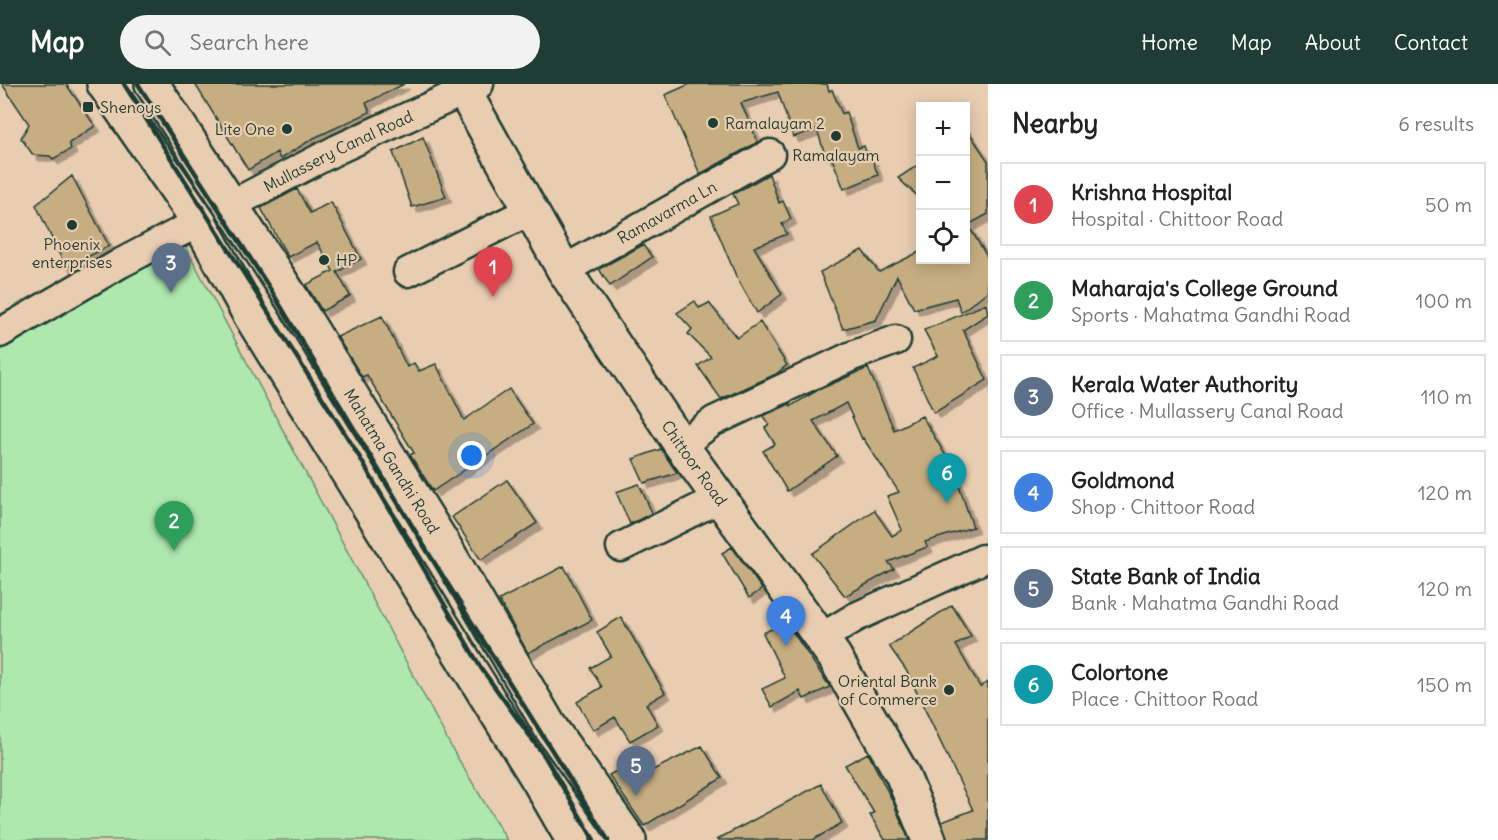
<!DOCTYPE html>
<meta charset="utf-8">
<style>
body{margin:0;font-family:Delius,sans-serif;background:#f2f2f2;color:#222}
.controls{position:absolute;right:18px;top:18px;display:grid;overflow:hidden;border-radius:0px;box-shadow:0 3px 15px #0003}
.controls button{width:54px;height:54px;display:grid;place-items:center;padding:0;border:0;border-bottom:2px solid #e0e0e0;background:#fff;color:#222;font:30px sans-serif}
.you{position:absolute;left:472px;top:372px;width:21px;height:21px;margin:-15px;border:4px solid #fff;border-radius:50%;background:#1a73e8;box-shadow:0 0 0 9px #1a73e833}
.badge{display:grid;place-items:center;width:39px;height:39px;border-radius:50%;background:#1f3d34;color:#fff;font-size:20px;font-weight:700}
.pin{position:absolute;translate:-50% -50px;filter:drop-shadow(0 2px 3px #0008)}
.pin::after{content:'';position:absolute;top:32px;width:21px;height:18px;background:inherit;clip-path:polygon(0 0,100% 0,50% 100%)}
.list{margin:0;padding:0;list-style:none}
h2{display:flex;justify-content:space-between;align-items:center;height:78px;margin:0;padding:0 24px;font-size:26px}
h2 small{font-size:20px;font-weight:400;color:#767676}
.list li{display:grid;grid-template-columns:39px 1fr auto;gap:18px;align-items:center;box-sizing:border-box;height:84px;margin:0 12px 12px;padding:0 12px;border:2px solid #e0e0e0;border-radius:0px}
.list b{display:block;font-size:22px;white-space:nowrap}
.list p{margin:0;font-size:20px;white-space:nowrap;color:#767676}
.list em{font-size:20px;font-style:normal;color:#767676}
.icon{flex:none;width:33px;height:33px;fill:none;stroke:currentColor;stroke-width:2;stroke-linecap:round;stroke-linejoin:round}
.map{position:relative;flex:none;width:988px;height:756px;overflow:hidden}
header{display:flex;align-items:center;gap:36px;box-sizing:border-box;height:84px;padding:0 30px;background:#1f3d34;color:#fff}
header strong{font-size:28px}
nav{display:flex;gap:33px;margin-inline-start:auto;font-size:21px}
.search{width:420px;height:54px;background:#f2f2f2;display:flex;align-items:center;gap:15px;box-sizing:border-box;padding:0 21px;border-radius:33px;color:#767676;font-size:22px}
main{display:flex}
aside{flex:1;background:#fff}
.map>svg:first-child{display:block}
.garden{fill:#aee8ad;stroke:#669270;stroke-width:1.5}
.building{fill:#c6ae82;stroke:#1f3d34;stroke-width:1.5;filter:url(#shadow)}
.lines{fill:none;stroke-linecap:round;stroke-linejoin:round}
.minor-casing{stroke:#1f3d34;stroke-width:33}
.major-casing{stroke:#1f3d34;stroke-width:38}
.minor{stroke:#e9cdb0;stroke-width:28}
.major{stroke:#e9cdb0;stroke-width:33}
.rail{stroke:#1f3d34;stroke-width:4.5}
.poi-dot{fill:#1f3d34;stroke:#e9cdb0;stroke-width:2}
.labels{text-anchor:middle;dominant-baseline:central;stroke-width:4.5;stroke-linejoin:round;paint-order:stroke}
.poi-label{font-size:16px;fill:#1f3d34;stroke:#e9cdb0;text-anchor:start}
.street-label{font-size:16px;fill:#1f3d34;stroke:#e9cdb0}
</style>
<header>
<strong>Map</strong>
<div class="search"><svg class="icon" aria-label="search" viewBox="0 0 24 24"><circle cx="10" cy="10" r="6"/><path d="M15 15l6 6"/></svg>Search here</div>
<nav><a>Home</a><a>Map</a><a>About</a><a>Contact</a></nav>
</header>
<main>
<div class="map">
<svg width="988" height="756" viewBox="0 0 988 756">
<defs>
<filter id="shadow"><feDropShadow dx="5.5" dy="5.5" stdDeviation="0" flood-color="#0004"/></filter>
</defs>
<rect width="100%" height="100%" fill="#e9cdb0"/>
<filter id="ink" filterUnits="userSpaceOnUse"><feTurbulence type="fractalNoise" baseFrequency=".0167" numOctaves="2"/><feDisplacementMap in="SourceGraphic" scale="12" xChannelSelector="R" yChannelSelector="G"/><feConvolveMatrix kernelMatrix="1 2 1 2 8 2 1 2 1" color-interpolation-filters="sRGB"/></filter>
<g filter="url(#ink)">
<path class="garden" d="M184 160 454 668 507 756H0V266Z"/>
<path class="building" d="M2 0H66L95 42 69 59 71 65 53 75 50 72 33 71 21 54 29 40Z
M195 0H404L366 19 370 28 314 54 280 75 277 68 248 86Z
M690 0H827L829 7 832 6 842 30 846 28 858 64 864 62 869 76 872 75 878 91 844 105 831 72 826 74 817 45 793 53 778 8 741 19 758 58 700 90 665 11Z
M966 44 988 77V130L968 141 988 174V207L961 228 956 214 914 225 897 192 876 236 843 245 820 188 862 166 879 188 921 167V176H966Z
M423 53 446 113 412 123 393 68Z
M921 79V115L898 94Z
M769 90 779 119 783 117 791 135 782 140 787 150 754 163 782 210 757 229 736 192 711 132 738 120 733 110Z
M72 92 109 162 66 184 36 121Z
M297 105 310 129 331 118 361 175 337 188 350 212 322 227 306 201 333 187 317 158 288 173 261 124Z
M643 161 652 173 610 202 599 185Z
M695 217 699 224 709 219 737 254 760 238 787 281 776 290 721 315 698 282 711 273 688 250 692 245 677 229Z
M986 220 988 230 963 246 987 296 934 329 913 284 938 272 924 246Z
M382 232 407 283 414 279 419 287 436 280 464 336 509 305 533 340 433 407 410 371 414 369 367 291 362 293 337 253Z
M868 284 894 346 922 332 952 382 973 443 925 458 927 463 888 478 894 485 845 512 812 470 874 426 892 452 902 446 887 412 899 408 863 354 862 355 846 319 813 337 837 372 787 407 763 367 775 360 765 344 769 341 763 332 790 320 791 322 818 306Z
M661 365 677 389 644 399 633 375Z
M507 396 537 439 481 476 452 433Z
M639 400 652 429 630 440 616 408Z
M732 463 762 505 749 514 722 469Z
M564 482 592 536 528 569 499 516Z
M952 521 971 552 956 561 980 603 988 598V756H947L942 738 973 726 906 586 889 562Z
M621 533 665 609 646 620 658 641 630 657 615 633 593 646 577 618 602 603 590 584 611 572 597 548Z
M786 538 830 603 804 615 800 607 772 623 762 605 785 594 763 549Z
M702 662 722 694 644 742 609 691 642 673 651 687Z
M868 669 893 718 909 756H885L870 731 874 729 845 681Z
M821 700 842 739 813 756H716Z"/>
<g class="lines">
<g class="minor-casing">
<g id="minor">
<path id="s1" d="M231 121 338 65 479 0"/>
<path id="s2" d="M564 186 770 70"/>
<path d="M408 188 531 126"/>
<path d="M0 249 121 179 199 138"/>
<path d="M681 361 714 337 852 272 896 256"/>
<path d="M621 463 720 414"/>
<path d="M821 554 856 533 983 475"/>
</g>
</g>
<g class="major-casing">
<g id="major">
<path d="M104 0 199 138 250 231 539 697 573 756"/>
<path id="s3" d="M152 0 291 213 449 470 550 643 629 756"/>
<path id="s4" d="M460 0 564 186 681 361 834 572 902 690 929 756"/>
</g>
</g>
<use href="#minor" class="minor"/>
<use href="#major" class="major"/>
<path class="rail" d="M124 0 356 367 481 584 545 673 594 756
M138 0 274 211 429 470 608 756"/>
</g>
</g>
<g class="poi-dot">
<rect x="82" y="17" width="12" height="12" rx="3"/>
<circle cx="713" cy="39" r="6"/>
<circle cx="287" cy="45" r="6"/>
<circle cx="836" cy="52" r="6"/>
<circle cx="72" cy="141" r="6"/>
<circle cx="324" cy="176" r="6"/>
<circle cx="949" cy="606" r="6"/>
</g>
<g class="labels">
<g class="poi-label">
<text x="100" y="23">Shenoys</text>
<text x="725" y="39">Ramalayam 2</text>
<text x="275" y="45" text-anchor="end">Lite One</text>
<text x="836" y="71" text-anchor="middle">Ramalayam</text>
<text x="72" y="160" text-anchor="middle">Phoenix<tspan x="72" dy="18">enterprises</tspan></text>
<text x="336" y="176">HP</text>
<text x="937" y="597" text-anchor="end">Oriental Bank<tspan x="937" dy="18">of Commerce</tspan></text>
</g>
<g class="street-label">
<text stroke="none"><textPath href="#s1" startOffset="120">Mullassery Canal Road</textPath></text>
<text stroke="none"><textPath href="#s2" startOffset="118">Ramavarma Ln</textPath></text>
<text stroke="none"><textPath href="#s3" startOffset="447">Mahatma Gandhi Road</textPath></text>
<text stroke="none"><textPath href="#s4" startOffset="446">Chittoor Road</textPath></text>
</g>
</g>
</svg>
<div class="controls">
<button>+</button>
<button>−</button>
<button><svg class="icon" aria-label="locate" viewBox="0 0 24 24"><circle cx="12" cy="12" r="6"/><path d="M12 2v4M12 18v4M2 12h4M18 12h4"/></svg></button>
</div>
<div class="you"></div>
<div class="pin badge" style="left:493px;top:213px;background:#e0444e">1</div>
<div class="pin badge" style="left:174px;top:467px;background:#2e9e5b">2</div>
<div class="pin badge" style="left:171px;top:209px;background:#5c6f8a">3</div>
<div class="pin badge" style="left:786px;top:562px;background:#3f7fe0">4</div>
<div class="pin badge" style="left:636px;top:712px;background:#5c6f8a">5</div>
<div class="pin badge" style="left:947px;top:419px;background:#0f9aa8">6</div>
</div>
<aside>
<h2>Nearby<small>6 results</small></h2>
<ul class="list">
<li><span class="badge" style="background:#e0444e">1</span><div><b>Krishna Hospital</b><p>Hospital · Chittoor Road</p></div><em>50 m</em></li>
<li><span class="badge" style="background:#2e9e5b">2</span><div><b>Maharaja's College Ground</b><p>Sports · Mahatma Gandhi Road</p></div><em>100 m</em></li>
<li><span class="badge" style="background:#5c6f8a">3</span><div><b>Kerala Water Authority</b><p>Office · Mullassery Canal Road</p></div><em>110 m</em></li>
<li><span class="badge" style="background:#3f7fe0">4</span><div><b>Goldmond</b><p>Shop · Chittoor Road</p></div><em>120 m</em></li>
<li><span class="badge" style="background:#5c6f8a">5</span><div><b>State Bank of India</b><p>Bank · Mahatma Gandhi Road</p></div><em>120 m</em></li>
<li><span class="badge" style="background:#0f9aa8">6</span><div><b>Colortone</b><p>Place · Chittoor Road</p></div><em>150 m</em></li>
</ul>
</aside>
</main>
